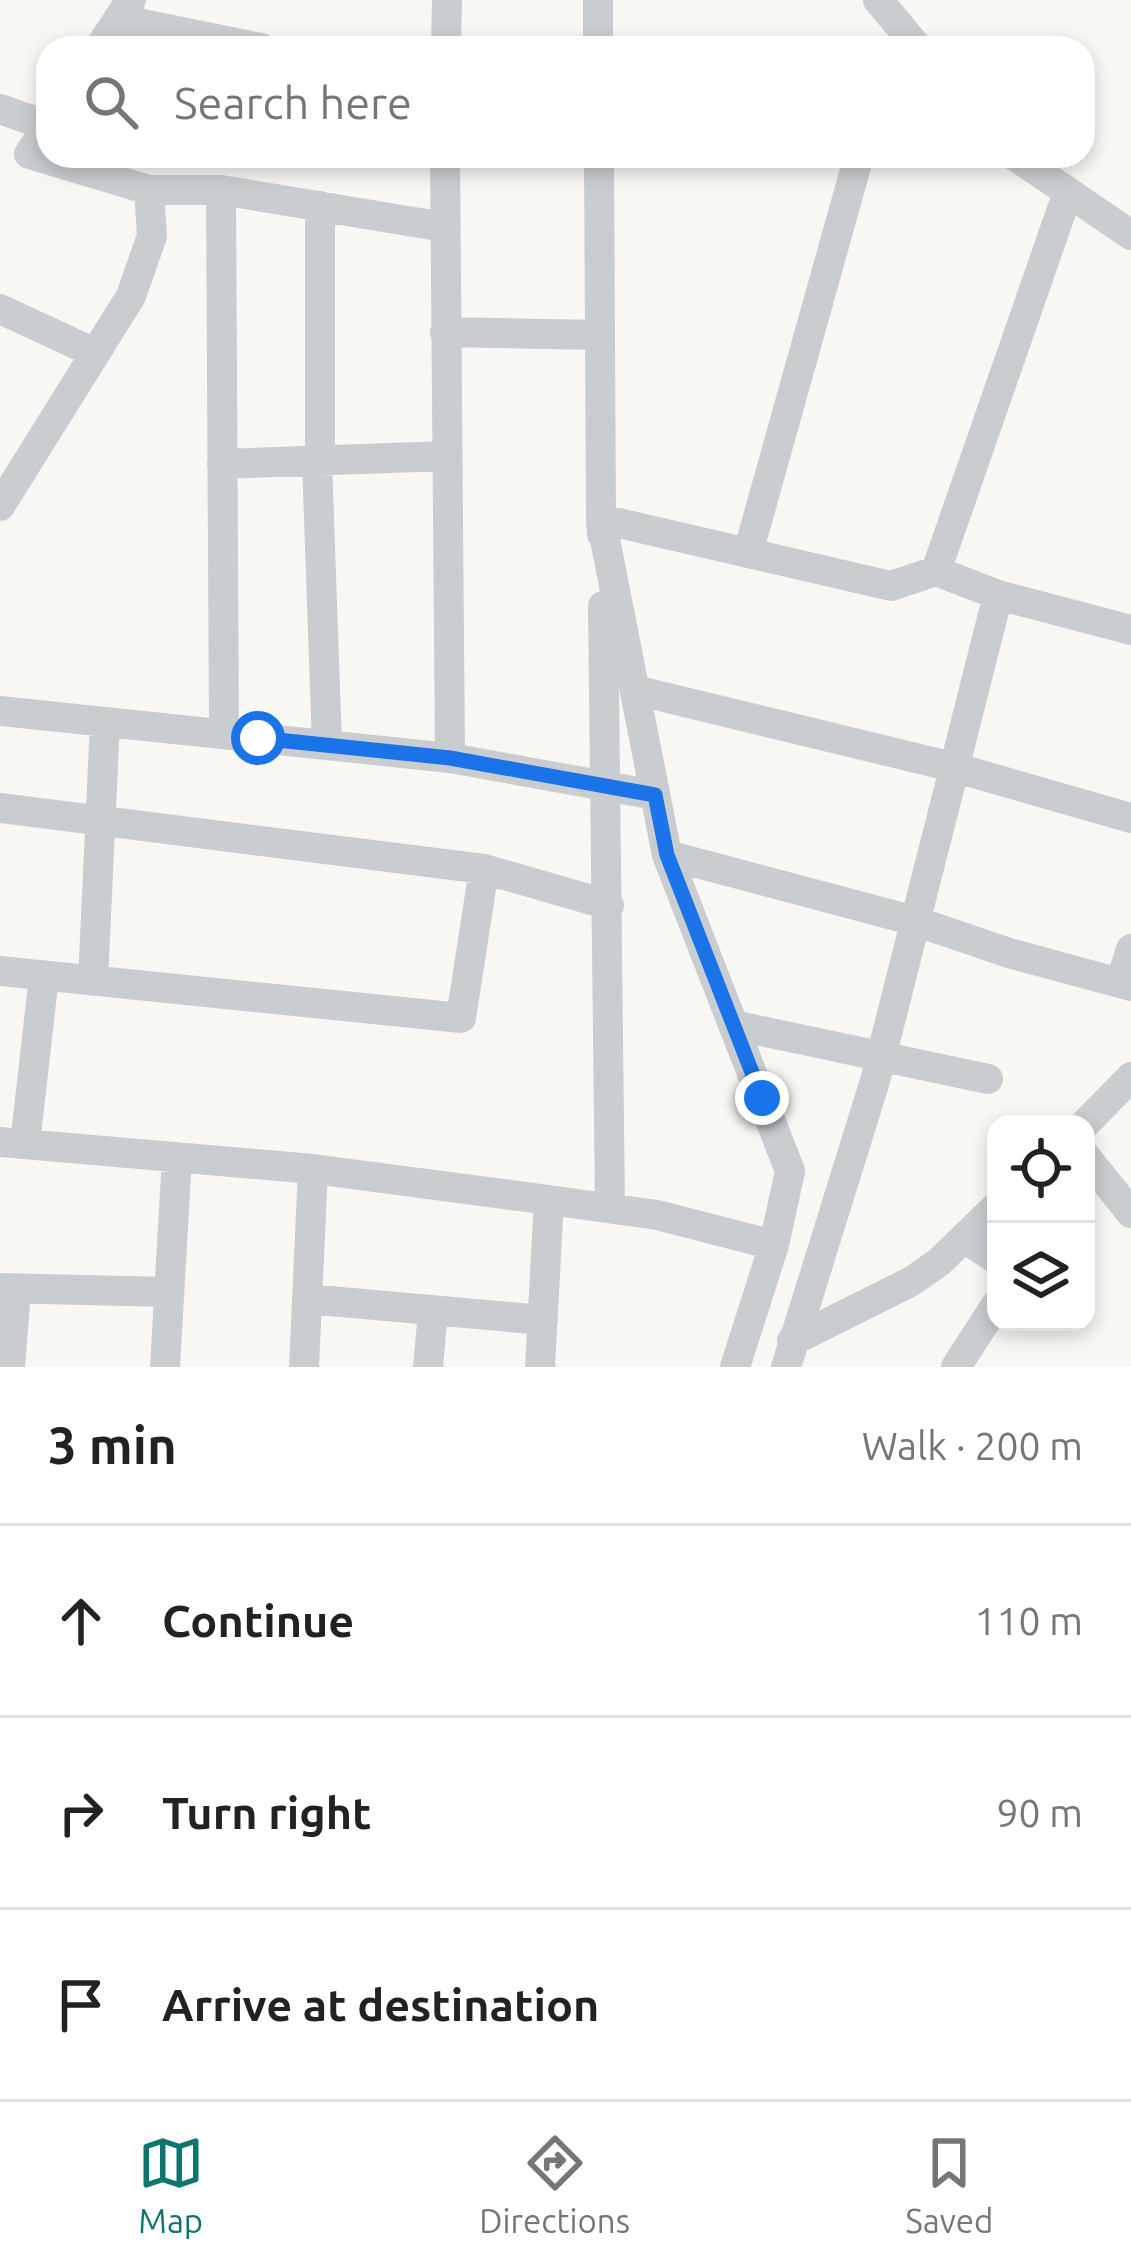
<!DOCTYPE html>
<meta charset="utf-8">
<style>
body{margin:0;font-family:Ubuntu,sans-serif;background:#f2f2f2;color:#222}
.controls{position:absolute;right:36px;bottom:36px;display:grid;overflow:hidden;border-radius:24px;box-shadow:0 6px 18px #0003}
.controls button{width:108px;height:108px;display:grid;place-items:center;padding:0;border:0;border-bottom:3px solid #e0e0e0;background:#fff;color:#222;font:60px sans-serif}
.stop{position:absolute;width:36px;height:36px;margin:-27px;border:9px solid #1a73e8;border-radius:50%;background:#fff}
.stop.end{background:#1a73e8;border-color:#fff;box-shadow:0 3px 12px #0008}
.list{margin:0;padding:0;list-style:none}
h2{display:flex;justify-content:space-between;align-items:center;height:156px;margin:0;padding:0 48px;font-size:51px}
h2 small{font-size:39px;font-weight:400;color:#767676}
.list li{display:grid;grid-template-columns:78px 1fr auto;gap:36px;align-items:center;box-sizing:border-box;height:192px;padding:0 48px;border-top:3px solid #e0e0e0}
.list b{display:block;font-size:45px;white-space:nowrap}
.list em{font-size:39px;font-style:normal;color:#767676}
.icon{flex:none;width:66px;height:66px;fill:none;stroke:currentColor;stroke-width:2;stroke-linecap:round;stroke-linejoin:round}
.map{position:relative;flex:none;width:1131px;height:1367px;overflow:hidden}
.search{position:absolute;background:#fff;box-shadow:0 6px 18px #0003;left:36px;right:36px;top:36px;height:132px;display:flex;align-items:center;gap:30px;box-sizing:border-box;padding:0 42px;border-radius:36px;color:#767676;font-size:45px}
.sheet{height:732px;background:#fff}
nav{display:flex;justify-content:space-around;align-items:center;box-sizing:border-box;height:168px;border-top:3px solid #e0e0e0;background:#fff;font-size:33px;color:#767676}
nav a{display:grid;justify-items:center;gap:6px}
nav .on{color:#0f766e}
.map>svg:first-child{display:block}
.lines{fill:none;stroke-linecap:round;stroke-linejoin:round}
.minor{stroke:#cacdd0;stroke-width:30}
.route{stroke:#1a73e8;stroke-width:15}
</style>
<div class="map">
<svg width="1131" height="1367" viewBox="0 0 1131 1367">
<rect width="100%" height="100%" fill="#f8f7f4"/>
<g class="lines">
<path class="minor" d="M598 0V48
M878 0 918 48
M118 19 261 48
M99 48 131 0
M446 48 447 0
M0 109 48 126
M48 126 29 154 149 190H221L444 227
M445 156 450 758
M599 156 601 519 667 855 790 1171 774 1245 735 1367
M1015 156 1131 235
M221 190 224 734
M0 309 95 353
M445 332 600 335
M317 461 327 745
M320 461V206
M222 464 447 456
M0 506 131 296 152 236 149 190
M602 534 601 519 891 586 936 571 998 595 1131 630
M748 553 859 156
M936 571 1068 192
M603 606 610 1208
M635 690 953 767 1131 818
M0 711 450 758 655 795
M0 808 484 869 609 905
M667 855 915 921 1009 953 1131 986
M0 971 461 1018 484 869
M93 981 105 722
M1121 981 1131 949
M733 1025 988 1079
M1085 1124 1131 1077
M0 1142 313 1169 549 1200 657 1215 774 1245
M25 1144 44 976
M1086 1157 1131 1213
M964 1238 996 1259
M0 1288 169 1292
M307 1299 543 1320
M792 1341 912 1281 939 1262 996 1207
M10 1367 16 1290
M165 1367 177 1157
M304 1367 313 1169
M428 1367 433 1312
M540 1367 549 1200
M786 1367 875 1081 998 595
M956 1367 996 1305"/>
</g>
<g class="lines">
<path class="route" d="M258 738 450 758 655 795 667 855 762 1098"/>
</g>
</svg>
<div class="controls">
<button><svg class="icon" aria-label="locate" viewBox="0 0 24 24"><circle cx="12" cy="12" r="6"/><path d="M12 2v4M12 18v4M2 12h4M18 12h4"/></svg></button>
<button><svg class="icon" aria-label="layers" viewBox="0 0 24 24"><path d="M12 4l9 5-9 5-9-5zM3 14l9 5 9-5"/></svg></button>
</div>
<div class="stop" style="left:258px;top:738px"></div>
<div class="stop end" style="left:762px;top:1098px"></div>
<div class="search"><svg class="icon" aria-label="search" viewBox="0 0 24 24"><circle cx="10" cy="10" r="6"/><path d="M15 15l6 6"/></svg>Search here</div>
</div>
<section class="sheet">
<h2>3 min<small>Walk · 200 m</small></h2>
<ul class="list">
<li><svg class="icon" aria-label="ahead" viewBox="0 0 24 24"><path d="M12 20V5M6 11l6-6 6 6"/></svg><div><b>Continue</b></div><em>110 m</em></li>
<li><svg class="icon" aria-label="right" viewBox="0 0 24 24"><path d="M7 20v-9h11M14 6l5 5-5 5"/></svg><div><b>Turn right</b></div><em>90 m</em></li>
<li><svg class="icon" aria-label="arrive" viewBox="0 0 24 24"><path d="M6 21V4h12l-3 4 3 4H6"/></svg><div><b>Arrive at destination</b></div></li>
</ul>
</section>
<nav>
<a class="on"><svg class="icon" aria-label="map" viewBox="0 0 24 24"><path d="M3 6l6-2 6 2 6-2v14l-6 2-6-2-6 2zM9 4v14M15 6v14"/></svg>Map</a>
<a><svg class="icon" aria-label="directions" viewBox="0 0 24 24"><path d="M12 3l9 9-9 9-9-9zM9 14v-3h6M13 9l2 2-2 2"/></svg>Directions</a>
<a><svg class="icon" aria-label="saved" viewBox="0 0 24 24"><path d="M7 4h10v16l-5-4-5 4z"/></svg>Saved</a>
</nav>
